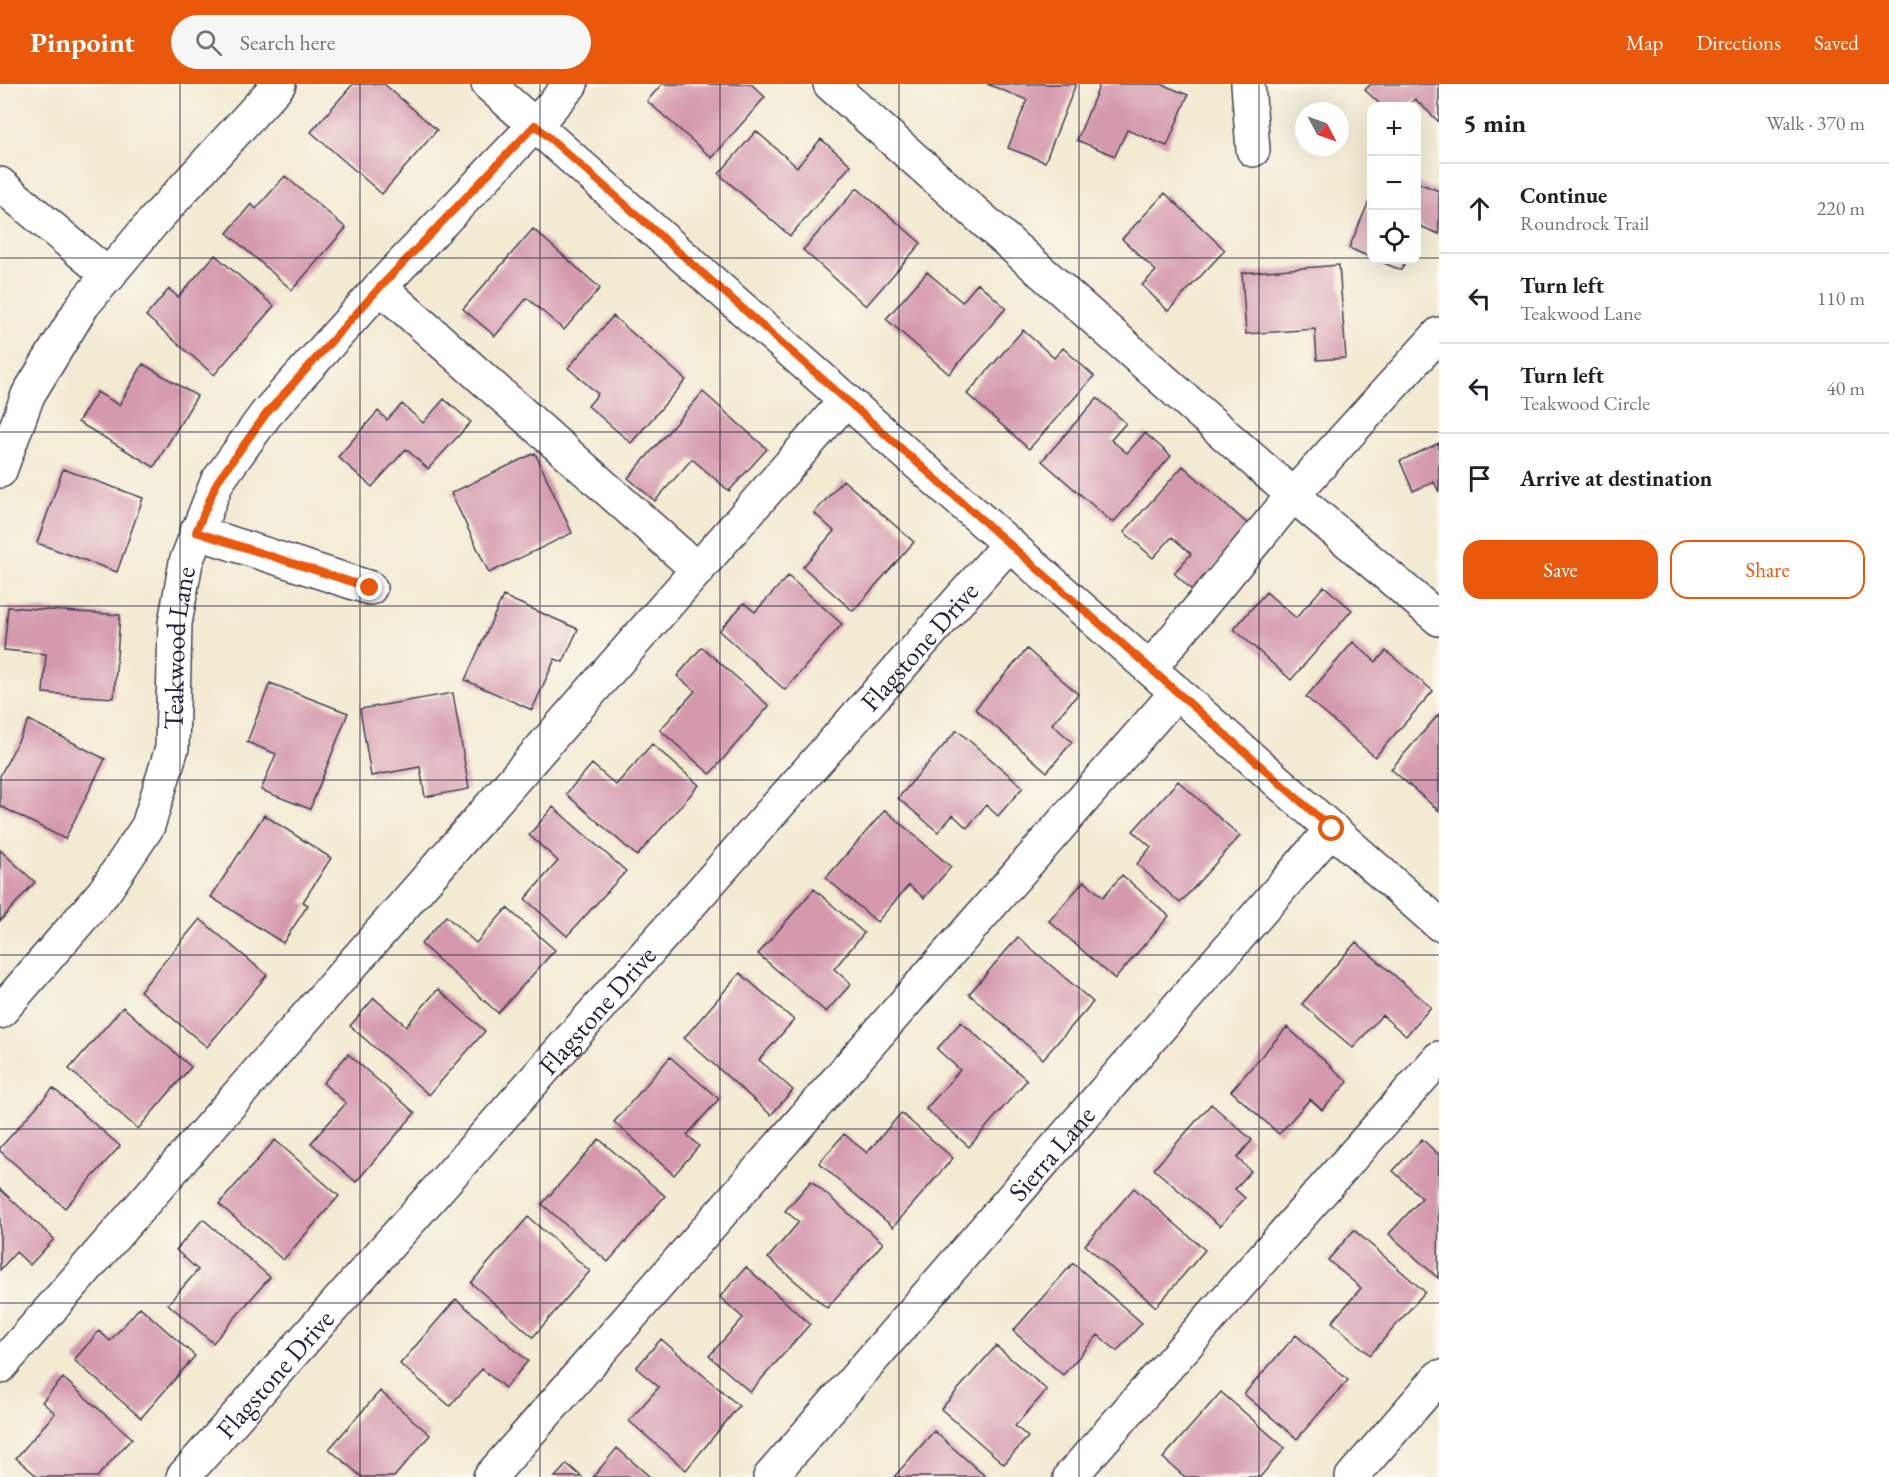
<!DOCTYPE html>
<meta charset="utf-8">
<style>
body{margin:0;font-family:"EB Garamond",serif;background:#f6f6f6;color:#202124}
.controls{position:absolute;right:18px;top:18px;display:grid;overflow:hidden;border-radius:12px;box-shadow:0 6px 24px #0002}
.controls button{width:54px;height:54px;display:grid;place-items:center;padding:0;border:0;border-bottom:2px solid #e0e0e0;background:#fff;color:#202124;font:30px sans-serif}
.compass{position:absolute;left:1295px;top:18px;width:54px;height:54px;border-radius:50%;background:#fff;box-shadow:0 6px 24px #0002;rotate:131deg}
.stop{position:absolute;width:18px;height:18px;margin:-14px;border:4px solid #ea580c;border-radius:50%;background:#fff}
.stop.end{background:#ea580c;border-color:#fff;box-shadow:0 2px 6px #0008}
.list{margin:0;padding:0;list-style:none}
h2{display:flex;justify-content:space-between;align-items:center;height:78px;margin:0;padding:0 24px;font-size:26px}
h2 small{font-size:20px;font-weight:400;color:#757577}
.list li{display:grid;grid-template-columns:39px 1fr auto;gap:18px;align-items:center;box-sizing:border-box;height:90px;padding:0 24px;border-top:2px solid #e0e0e0}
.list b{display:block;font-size:22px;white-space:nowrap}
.list p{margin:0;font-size:20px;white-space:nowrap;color:#757577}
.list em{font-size:20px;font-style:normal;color:#757577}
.actions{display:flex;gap:12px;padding:18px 24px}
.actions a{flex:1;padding:14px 0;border:2px solid #ea580c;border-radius:18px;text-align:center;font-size:21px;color:#ea580c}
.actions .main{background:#ea580c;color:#fff}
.icon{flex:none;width:33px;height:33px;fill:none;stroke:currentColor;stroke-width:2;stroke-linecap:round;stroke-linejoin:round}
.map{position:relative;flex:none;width:1439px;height:1393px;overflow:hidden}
header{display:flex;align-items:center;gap:36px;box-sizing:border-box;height:84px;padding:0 30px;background:#ea580c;color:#fff}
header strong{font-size:28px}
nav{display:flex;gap:33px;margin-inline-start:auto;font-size:21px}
.search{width:420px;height:54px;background:#f6f6f6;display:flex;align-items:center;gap:15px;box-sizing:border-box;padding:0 21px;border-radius:33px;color:#757577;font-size:22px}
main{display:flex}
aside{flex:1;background:#fff}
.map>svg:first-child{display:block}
.building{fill:#d499ad}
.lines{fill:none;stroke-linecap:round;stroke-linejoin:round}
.minor-casing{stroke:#414052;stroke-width:36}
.minor{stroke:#fff;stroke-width:33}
.route{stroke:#ea580c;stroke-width:8}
.grid{fill:none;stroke:#22223b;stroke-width:1.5;stroke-opacity:0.55}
.labels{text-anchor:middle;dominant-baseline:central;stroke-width:4.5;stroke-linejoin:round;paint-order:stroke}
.street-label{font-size:27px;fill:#22223b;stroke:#fbf7ec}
</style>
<header>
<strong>Pinpoint</strong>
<div class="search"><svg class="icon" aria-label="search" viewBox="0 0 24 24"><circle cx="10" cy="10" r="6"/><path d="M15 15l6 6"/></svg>Search here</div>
<nav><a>Map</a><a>Directions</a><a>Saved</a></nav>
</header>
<main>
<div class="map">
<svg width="1439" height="1393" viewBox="0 0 1439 1393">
<rect width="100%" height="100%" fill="#fbf7ec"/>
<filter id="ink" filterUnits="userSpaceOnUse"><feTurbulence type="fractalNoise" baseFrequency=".0167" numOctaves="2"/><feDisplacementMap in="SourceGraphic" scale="12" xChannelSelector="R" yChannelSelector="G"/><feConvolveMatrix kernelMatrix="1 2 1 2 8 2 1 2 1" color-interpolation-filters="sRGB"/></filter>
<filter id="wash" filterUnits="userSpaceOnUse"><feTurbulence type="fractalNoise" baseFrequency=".008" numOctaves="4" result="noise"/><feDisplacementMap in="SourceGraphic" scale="24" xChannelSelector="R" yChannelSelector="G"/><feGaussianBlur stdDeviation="1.35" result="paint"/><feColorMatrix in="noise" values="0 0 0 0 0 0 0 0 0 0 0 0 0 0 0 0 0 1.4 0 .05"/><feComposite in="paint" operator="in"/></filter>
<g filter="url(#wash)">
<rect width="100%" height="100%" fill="#f3ead2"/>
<g id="blocks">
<path class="building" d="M353 0H384L437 46 382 110 311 48Z
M662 0H751L765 13 712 74 647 17Z
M987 0H1076L1045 78 1008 64 1027 16Z
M1100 0H1161L1188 11 1167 62 1127 46 1115 72 1077 56Z
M1371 0H1439V38L1415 15 1408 22H1382L1365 6Z
M756 47 797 83 821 55 851 81 790 152 719 90Z
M285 92 346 144 292 206 227 149 251 120 256 125Z
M1416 98 1439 107V150L1420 142 1416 151Z
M857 104 921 159 866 222 803 166Z
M1165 109 1225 166 1168 227 1142 201 1156 187 1122 155Z
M1372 110V174L1349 164Z
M533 145 600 204 564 246 527 214 495 252 463 225Z
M215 171 274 222 214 291 146 232 169 205 178 213Z
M1376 176H1406L1401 186Z
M1339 181 1346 274 1317 276 1315 245 1246 250 1242 189Z
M927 188 962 218 978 199 1006 224 949 290 886 235Z
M613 232 686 296 631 359 588 322 598 310 568 284Z
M1023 246 1054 274 1063 264 1094 292 1029 365 967 310Z
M143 280 197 312 154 383 78 338 97 308 119 321Z
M703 308 767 365 729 407 692 375 655 417 628 394Z
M1097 314 1126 339 1111 356 1127 369 1145 349 1171 372 1113 439 1042 377Z
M444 315 471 338 428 385 406 365 372 403 338 373 378 327 387 336 402 320 423 339Z
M1439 359V408L1434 398 1413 407 1400 377Z
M535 369 572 449 489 489 451 409Z
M1183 382 1251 443 1193 507 1174 489 1191 470 1172 453 1153 474 1124 448Z
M63 385 143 414 117 488 37 459Z
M843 396 914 458 853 527 803 483 834 447 814 429Z
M788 492 842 540 785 606 719 547 744 519 755 528Z
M1324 502 1352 526 1291 596 1234 545 1266 508 1296 534Z
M503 512 578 545 563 578 555 575 532 626 465 596Z
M8 523 120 531 114 614 43 609 46 570 4 566Z
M1353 558 1376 578 1386 567 1433 607 1375 673 1306 613Z
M702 563 769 622 710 690 660 646 695 607 677 592Z
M1027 565 1078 610 1052 640 1072 658 1047 688 975 625Z
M270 599 348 629 310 725 261 706 276 670 247 658Z
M453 609 469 705 425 713 420 683 371 692 360 625Z
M1439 630V727L1391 685Z
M29 636 105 675 65 755 0 722V692Z
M957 646 1023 703 998 732 986 721 967 744 953 731 938 748 898 714Z
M652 660 699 701 637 772 566 710 592 680 616 701Z
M1178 697 1240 752 1180 819 1137 780 1151 763 1133 747Z
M553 723 626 787 567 852 525 815 558 777 529 751Z
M885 726 951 783 924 814 909 801 877 838 826 794Z
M264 731 331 774 303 818 308 821 283 859 211 813Z
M0 766 35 798 0 837Z
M1122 791 1169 832 1115 895 1049 837 1084 797 1103 813Z
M814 805 864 849 834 885 851 900 826 928 758 870Z
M507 824 555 866 498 929 421 860 446 832 476 859Z
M200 835 267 891 207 963 140 907Z
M1018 853 1093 918 1043 975 969 910Z
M1356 858 1431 923 1406 952 1382 931 1353 964 1302 920Z
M740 889 794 936 759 976 793 1006 771 1031 684 954Z
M438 905 485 947 429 1011 350 942 374 914 406 942Z
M123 923 191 983 138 1045 69 985Z
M961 938 1027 996 969 1063 926 1025 960 986 937 965Z
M1287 943 1348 998 1322 1026 1310 1015 1279 1050 1231 1007Z
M348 970 415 1029 356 1098 311 1059 346 1019 323 999Z
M670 973 719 1015 687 1051 699 1062 674 1091 614 1038Z
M53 1004 120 1062 65 1124 0 1067V1064Z
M1211 1020 1252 1056 1237 1074 1251 1087 1235 1105 1245 1114 1220 1142 1154 1085Z
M901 1029 953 1074 893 1143 819 1079 844 1050 867 1069Z
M599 1055 665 1112 608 1178 542 1120Z
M1422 1055 1439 1071 1438 1194 1389 1150 1422 1114 1393 1087Z
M275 1056 339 1112 283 1176 219 1120Z
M811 1097 883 1159 827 1224 768 1174 799 1138 785 1127Z
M1134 1104 1205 1166 1156 1223 1085 1161Z
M0 1105 54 1155 30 1181 16 1168 0 1186Z
M528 1133 590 1187 533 1253 471 1199Z
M203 1135 270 1193 213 1259 168 1220 198 1186 176 1166Z
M1354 1146 1425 1208 1370 1271 1332 1238 1361 1204 1328 1176Z
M1073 1179 1142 1239 1117 1267 1098 1251 1063 1291 1013 1247Z
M746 1183 810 1240 750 1308 709 1272 743 1234 720 1213Z
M456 1215 528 1277 505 1304 482 1285 450 1322 400 1280Z
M140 1223 195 1272 141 1334 74 1276 99 1247 110 1257Z
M1296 1251 1348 1296 1297 1355 1244 1310Z
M661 1255 739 1322 686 1386 629 1337 659 1303 636 1284Z
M996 1262 1047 1306 1015 1342 1028 1353 1004 1380 941 1325Z
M63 1294 132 1354 97 1393H38L16 1374 55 1329 42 1318Z
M380 1307 430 1351 394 1393H362L329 1365Z
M1221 1308 1285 1364 1260 1393H1185L1163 1374Z
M934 1347 986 1393H894Z
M617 1364 650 1393H593Z
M567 1380 582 1393H555Z"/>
</g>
</g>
<g filter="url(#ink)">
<use href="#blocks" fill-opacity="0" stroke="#414052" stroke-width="1.5"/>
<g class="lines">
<g class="minor-casing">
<g id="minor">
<path d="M488 0 1439 840"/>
<path d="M830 0 1293 411 1439 535"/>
<path d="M1248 0 1253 66"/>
<path d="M0 100 109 192"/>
<path d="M380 203 698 486"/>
<path d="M0 387 28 311 83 221 153 138 279 0"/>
<path d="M196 448 370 504"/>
<path d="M1150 584 1293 411 1439 250"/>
<path id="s1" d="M0 928 104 808 148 742 172 664 175 539 186 478 217 398 266 330 380 203 535 41 571 0"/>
<path d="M0 1283 846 316"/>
<path id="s2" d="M183 1393 1009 460"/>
<path d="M490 1393 1177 608"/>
<path id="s3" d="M770 1393 1332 745"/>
<path d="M1070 1393 1439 974"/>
<path d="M1352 1393 1439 1293"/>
</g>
</g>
<use href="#minor" class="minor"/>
</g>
</g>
<g class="lines" filter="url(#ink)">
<path class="route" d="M370 504 196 448 217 398 266 330 380 203 535 41 1332 745"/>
</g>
<path class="grid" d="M180 0V1393M360 0V1393M540 0V1393M720 0V1393M899 0V1393M1079 0V1393M1259 0V1393M0 174H1372M1416 174H1439M0 348H1439M0 522H1439M0 696H1439M0 871H1439M0 1045H1439M0 1219H1439"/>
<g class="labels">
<g class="street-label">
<text stroke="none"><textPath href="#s2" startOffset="1110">Flagstone Drive</textPath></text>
<text stroke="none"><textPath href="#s1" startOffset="420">Teakwood Lane</textPath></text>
<text stroke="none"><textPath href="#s2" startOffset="624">Flagstone Drive</textPath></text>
<text stroke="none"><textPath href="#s3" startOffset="429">Sierra Lane</textPath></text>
<text stroke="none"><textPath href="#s2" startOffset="138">Flagstone Drive</textPath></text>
</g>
</g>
</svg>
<div class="controls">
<button>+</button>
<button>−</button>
<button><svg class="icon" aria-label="locate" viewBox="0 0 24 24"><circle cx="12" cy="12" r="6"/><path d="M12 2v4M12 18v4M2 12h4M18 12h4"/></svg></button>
</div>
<svg class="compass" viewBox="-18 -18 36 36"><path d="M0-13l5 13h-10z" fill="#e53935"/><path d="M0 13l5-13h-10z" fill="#757577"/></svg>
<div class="stop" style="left:1332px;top:745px"></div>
<div class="stop end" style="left:370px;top:504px"></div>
</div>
<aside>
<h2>5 min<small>Walk · 370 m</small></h2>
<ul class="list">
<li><svg class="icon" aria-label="ahead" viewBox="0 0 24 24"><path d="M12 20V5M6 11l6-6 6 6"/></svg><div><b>Continue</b><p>Roundrock Trail</p></div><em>220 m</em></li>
<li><svg class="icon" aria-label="left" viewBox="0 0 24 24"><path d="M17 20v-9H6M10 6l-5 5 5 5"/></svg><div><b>Turn left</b><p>Teakwood Lane</p></div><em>110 m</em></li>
<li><svg class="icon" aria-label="left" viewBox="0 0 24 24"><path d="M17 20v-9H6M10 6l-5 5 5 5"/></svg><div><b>Turn left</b><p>Teakwood Circle</p></div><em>40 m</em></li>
<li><svg class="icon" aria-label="arrive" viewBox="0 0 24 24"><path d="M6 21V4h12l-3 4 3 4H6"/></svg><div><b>Arrive at destination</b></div></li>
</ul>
<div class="actions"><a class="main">Save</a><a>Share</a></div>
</aside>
</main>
